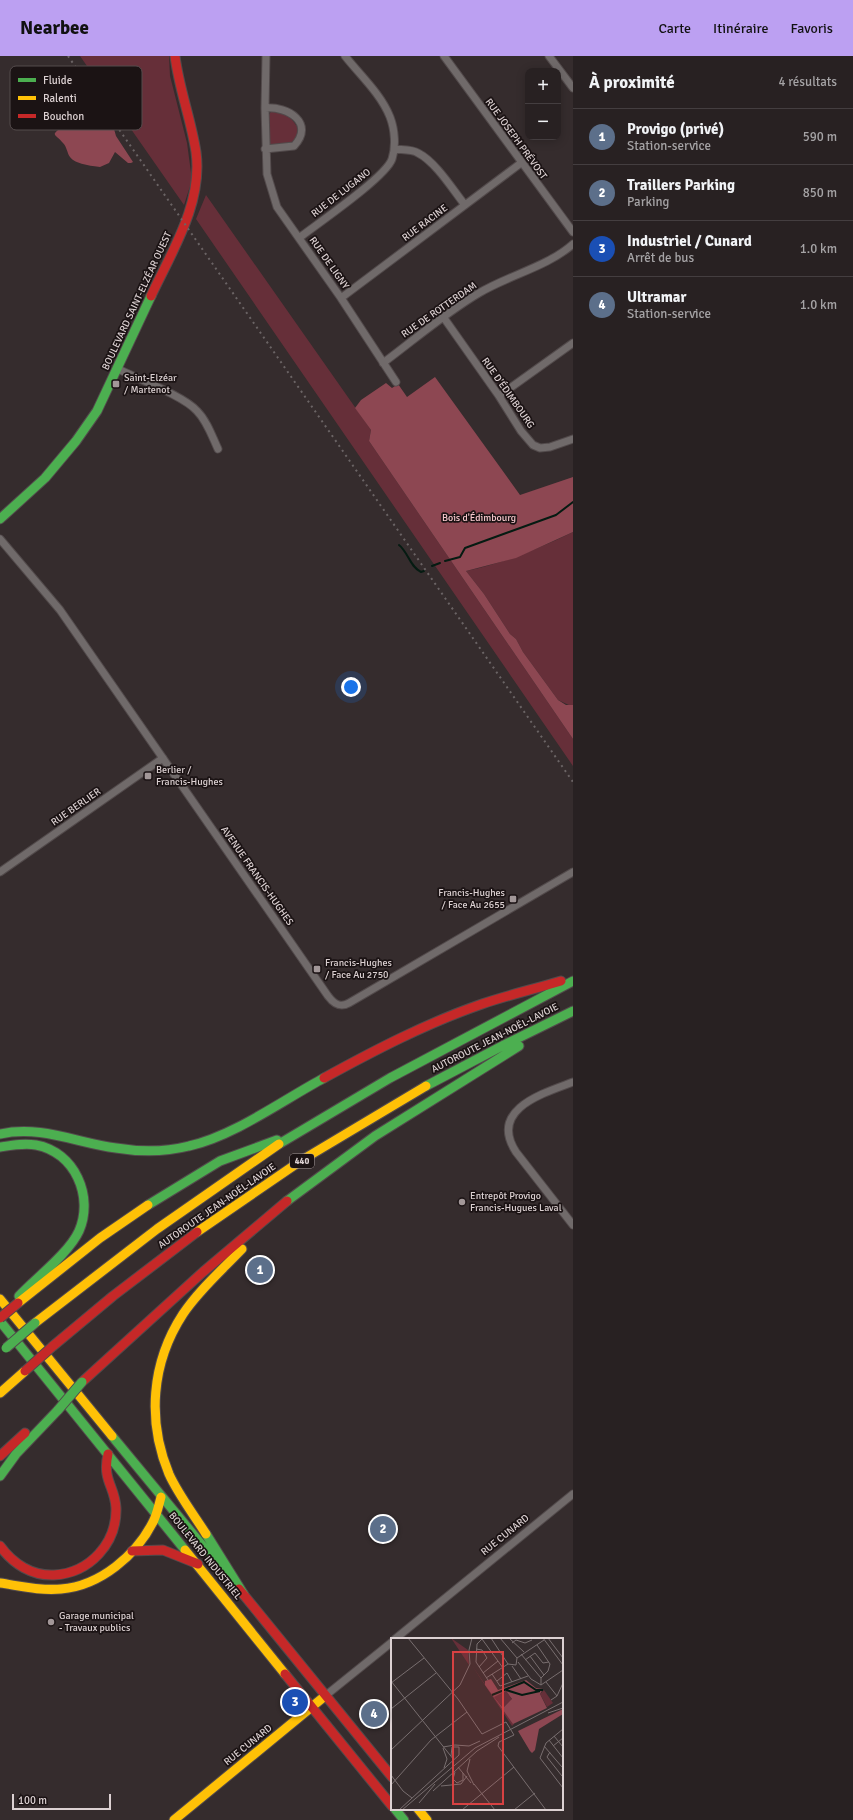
<!DOCTYPE html>
<html lang="fr">
<meta charset="utf-8">
<style>
body{margin:0;font-family:Signika,sans-serif;background:#342e2f;color:#f1f3f6}
.controls{position:absolute;right:12px;top:12px;display:grid;overflow:hidden;border-radius:8px;box-shadow:0 2px 10px #0003}
.controls button{width:36px;height:36px;display:grid;place-items:center;padding:0;border:0;border-bottom:1px solid #443e40;background:#282122;color:#f1f3f6;font:20px sans-serif}
.scale{position:absolute;left:12px;bottom:10px;width:99px;box-sizing:border-box;padding-left:4px;border:2px solid #dcd1d2;border-top:0;font-size:11px;line-height:14px;white-space:nowrap;color:#dcd1d2;-webkit-text-stroke:3px #1b1314;paint-order:stroke}
.you{position:absolute;left:351px;top:631px;width:14px;height:14px;margin:-10px;border:3px solid #fff;border-radius:50%;background:#1a73e8;box-shadow:0 0 0 6px #1a73e833}
.badge{display:grid;place-items:center;width:26px;height:26px;border-radius:50%;background:#bca0f2;color:#fff;font-size:13px;font-weight:700}
.pin{position:absolute;translate:-50% -50%;border:2px solid #fff;box-shadow:0 1px 4px #0006}
.list{margin:0;padding:0;list-style:none}
h2{display:flex;justify-content:space-between;align-items:center;height:52px;margin:0;padding:0 16px;font-size:17px}
h2 small{font-size:13px;font-weight:400;color:#a5a3a5}
.list li{display:grid;grid-template-columns:26px 1fr auto;gap:12px;align-items:center;box-sizing:border-box;height:56px;padding:0 16px;border-top:1px solid #443e40}
.list b{display:block;font-size:15px;white-space:nowrap}
.list p{margin:0;font-size:13px;white-space:nowrap;color:#a5a3a5}
.list em{font-size:13px;font-style:normal;color:#a5a3a5}
.map{position:relative;flex:none;width:573px;height:1764px;overflow:hidden}
header{display:flex;align-items:center;gap:24px;box-sizing:border-box;height:56px;padding:0 20px;background:#bca0f2;color:#111}
header strong{font-size:19px}
nav{display:flex;gap:22px;margin-inline-start:auto;font-size:14px}
main{display:flex}
aside{flex:1;background:#282122}
.map>svg:first-child{display:block}
.green{fill:#662f39}
.forest{fill:#8d4752}
.lines{fill:none;stroke-linecap:round;stroke-linejoin:round}
.stream{stroke:#051b12;stroke-width:2}
.street-casing{stroke:#524a4b;stroke-width:9}
.fast-casing{stroke:#524a4b;stroke-width:11}
.slow-casing{stroke:#524a4b;stroke-width:11}
.jam-casing{stroke:#524a4b;stroke-width:11}
.street{stroke:#706a6a;stroke-width:7}
.fast{stroke:#4caf50;stroke-width:9}
.slow{stroke:#ffc107;stroke-width:9}
.jam{stroke:#c62828;stroke-width:9}
.rail{stroke:#6b6465;stroke-width:2;stroke-dasharray:2 4;stroke-linecap:butt}
.fast-bridge-casing{stroke:#524a4b;stroke-width:11;stroke-linecap:butt}
.jam-bridge-casing{stroke:#524a4b;stroke-width:11;stroke-linecap:butt}
.fast-bridge{stroke:#4caf50;stroke-width:9}
.jam-bridge{stroke:#c62828;stroke-width:9}
.poi-dot{fill:#a29798;stroke:#1b1314;stroke-width:1.5}
.labels{text-anchor:middle;dominant-baseline:central;stroke-width:3.5;stroke-linejoin:round;paint-order:stroke}
.shield{fill:#1b1314;stroke:#a29899;stroke-width:1}
.shield-label{font-size:9px;font-weight:bold;fill:#dcd1d2}
.street-label{font-size:10px;fill:#dcd1d2;stroke:#1b1314}
.poi-label{font-size:10px;fill:#dcd1d2;stroke:#1b1314;text-anchor:start}
.park-label{font-size:10px;fill:#f6c7cc;stroke:#1b1314}
.inset-river{fill:none;stroke:#051b12;stroke-width:2}
.inset-road{fill:none;stroke:#786e6f;stroke-width:1}
.view{fill:#d74142;fill-opacity:0.15;stroke:#d74142;stroke-width:2}
.inset-edge{fill:none;stroke:#dcd1d2;stroke-width:2}
.key{fill:#1b1314;stroke:#554c4d;stroke-width:1}
.key-label{font-size:11px;fill:#dcd1d2}
</style>
<header>
<strong>Nearbee</strong>
<nav><a>Carte</a><a>Itinéraire</a><a>Favoris</a></nav>
</header>
<main>
<div class="map">
<svg width="573" height="1764" viewBox="0 0 573 1764">
<rect width="100%" height="100%" fill="#352c2d"/>
<path class="green" d="M80 0H169L170 20 187 87 192 124 184 149Z
M272 54C287 58 291 60 299 74 298 77 297 81 295 84 291 90 277 91 270 88L268 84 269 59Z
M206 139 371 374 369 385 573 683V710L196 163Z
M573 476V649L571 650 558 644 523 596 516 583 510 578 484 538 466 515C504 507 538 493 573 476Z"/>
<path class="forest" d="M73 21 97 52 105 65 114 73 116 80 133 106 131 107H128L115 96 109 107 100 111C92 110 75 108 70 101 67 97 67 91 63 87 55 77 49 80 64 70L58 60 56 53 57 45 60 33Z
M435 321 520 439 573 421V476L516 502 466 515 484 538 510 578 516 583 523 596 558 644 566 649H573V683L369 385 371 374 355 352 361 344 386 327 392 332 398 328 407 341Z"/>
<g class="lines">
<path class="stream" d="M399 489C408 496 410 511 421 516L424 515
M445 505 460 501 465 492 556 459 573 446
M432 510 440 507"/>
<g class="street-casing">
<path id="street" d="M266 0 265 52 267 118 277 151 341 242 396 326
M444 0 573 176
M549 0 573 32
M265 52C288 50 315 67 294 90L265 93
M394 93C401 94 412 93 418 97 436 106 453 134 465 149
M299 182C317 168 386 121 392 103 396 91 395 74 390 61 381 38 360 19 345 0
M341 242 521 107
M444 262 499 340 521 375 533 389 540 392 550 391 573 383
M383 307C414 284 445 257 479 237 509 219 547 211 573 188
M118 313C138 323 184 340 197 355 207 365 212 380 218 393
M499 340 573 287
M0 483 60 554 328 940C334 948 340 952 349 947L573 816
M0 816 163 702
M573 1026C544 1037 488 1053 516 1096L573 1169
M395 1583 573 1438
M325 1640 392 1586"/>
</g>
<g class="fast-casing">
<path id="fast" d="M0 463 45 422 76 385 97 355 151 240
M426 1030 504 989 573 955
M0 1078C41 1069 77 1087 116 1092 140 1096 165 1096 189 1090 234 1080 283 1044 324 1022
M279 1088 390 1022 573 925
M0 1091C13 1089 24 1087 36 1089 75 1096 94 1141 79 1175 69 1197 36 1222 19 1240
M287 1145 375 1080 519 990
M148 1149 220 1105 277 1084
M0 1265 185 1494
M112 1380 225 1517
M0 1420 16 1398 58 1354
M206 1478 244 1539
M395 1753 404 1764"/>
</g>
<g class="slow-casing">
<path id="slow" d="M197 1176 302 1104 426 1030
M0 1243 112 1380
M18 1247 100 1182 148 1149
M35 1267 157 1173 279 1088
M0 1337 25 1315
M206 1478C194 1459 178 1438 169 1418 147 1365 151 1307 183 1258 199 1234 222 1214 242 1193
M185 1494 285 1618
M0 1527C20 1530 41 1535 61 1533 100 1530 137 1499 154 1464 157 1457 159 1449 161 1441
M418 1753 427 1764
M174 1764 325 1640"/>
</g>
<g class="jam-casing">
<path id="jam" d="M151 240C172 195 203 147 196 96 191 63 179 33 175 0
M324 1022C375 994 427 967 482 948 508 939 535 933 561 925
M53 1290 113 1240 197 1176
M82 1326 203 1216 287 1145
M0 1400 25 1377
M0 1490C13 1508 32 1520 54 1519 90 1517 117 1487 116 1452 115 1430 102 1425 108 1398
M132 1495 163 1494 198 1508
M239 1533 392 1721
M285 1618 392 1750"/>
</g>
<use href="#street" class="street"/>
<use href="#fast" class="fast"/>
<use href="#slow" class="slow"/>
<use href="#jam" class="jam"/>
<path class="rail" d="M68 0 573 726"/>
<g class="fast-bridge-casing">
<path id="fast-bridge" d="M6 1292 35 1267
M58 1354 82 1326"/>
</g>
<g class="jam-bridge-casing">
<path id="jam-bridge" d="M0 1262 18 1247
M25 1315 53 1290"/>
</g>
<use href="#fast-bridge" class="fast-bridge"/>
<use href="#jam-bridge" class="jam-bridge"/>
</g>
<g class="poi-dot">
<rect x="112" y="324" width="8" height="8" rx="2"/>
<rect x="144" y="716" width="8" height="8" rx="2"/>
<rect x="509" y="839" width="8" height="8" rx="2"/>
<rect x="313" y="909" width="8" height="8" rx="2"/>
<circle cx="462" cy="1146" r="4"/>
<circle cx="51" cy="1566" r="4"/>
</g>
<g class="labels">
<rect class="shield" x="290" y="1098" width="24" height="14" rx="3"/>
<g class="shield-label">
<text x="302" y="1105">440</text>
</g>
<g class="street-label">
<text transform="translate(516 83) rotate(54)">RUE JOSEPH PRÉVOST</text>
<text transform="translate(341 137) rotate(-38)">RUE DE LUGANO</text>
<text transform="translate(425 167) rotate(-37)">RUE RACINE</text>
<text transform="translate(329 207) rotate(55)">RUE DE LIGNY</text>
<text transform="translate(137 245) rotate(-65)">BOULEVARD SAINT-ELZÉAR OUEST</text>
<text transform="translate(439 254) rotate(-35)">RUE DE ROTTERDAM</text>
<text transform="translate(508 337) rotate(55)">RUE D'ÉDIMBOURG</text>
<text transform="translate(76 751) rotate(-35)">RUE BERLIER</text>
<text transform="translate(257 820) rotate(55)">AVENUE FRANCIS-HUGHES</text>
<text transform="translate(495 982) rotate(-27)">AUTOROUTE JEAN-NOËL-LAVOIE</text>
<text transform="translate(217 1150) rotate(-35)">AUTOROUTE JEAN-NOËL-LAVOIE</text>
<text transform="translate(505 1479) rotate(-39)">RUE CUNARD</text>
<text transform="translate(205 1500) rotate(51)">BOULEVARD INDUSTRIEL</text>
<text transform="translate(248 1689) rotate(-39)">RUE CUNARD</text>
</g>
<g class="poi-label">
<text x="124" y="322">Saint-Elzéar<tspan x="124" dy="12">/ Martenot</tspan></text>
<text x="156" y="714">Berlier /<tspan x="156" dy="12">Francis-Hughes</tspan></text>
<text x="505" y="837" text-anchor="end">Francis-Hughes<tspan x="505" dy="12">/ Face Au 2655</tspan></text>
<text x="325" y="907">Francis-Hughes<tspan x="325" dy="12">/ Face Au 2750</tspan></text>
<text x="470" y="1140">Entrepôt Provigo<tspan x="470" dy="12">Francis-Hugues Laval</tspan></text>
<text x="59" y="1560">Garage municipal<tspan x="59" dy="12">- Travaux publics</tspan></text>
</g>
<g class="park-label">
<text x="479" y="462">Bois d'Édimbourg</text>
</g>
</g>
<g transform="translate(391 1582)">
<rect width="172" height="172" fill="#352c2d"/>
<path d="M60 0 77 12 78 27ZM80 26 102 58 115 53 120 60 121 62 112 70 103 59 123 86 121 88ZM153 52 162 65 156 69 149 56Z" fill="#662f39"/>
<path d="M100 41 107 52 135 42 145 50 152 51 149 56 156 70 122 86 94 47V43ZM115 53 121 61 112 70 103 59ZM172 71V76L148 91 144 112 141 115 139 113 127 93Z" fill="#8d4752" fill-rule="evenodd"/>
<path class="inset-river" d="M115 52 131 57 149 53M101 57 133 44 145 52H152"/>
<path class="inset-road" d="M17 0 67 61 91 96 115 84 123 97 108 104 107 108 155 172M100 0 117 26M109 0 126 20M118 0 133 14M152 0 172 27M157 0 172 20M91 1 86 6 85 24 97 42M91 1 112 30M121 5 125 2 134 5 141 2M146 7 159 26 157 33 150 40V47M85 11 91 12 96 20 88 29M130 16 150 40M139 18 153 37M126 20 153 2M134 22 144 15 152 25 158 24M127 24 140 41 150 47 172 32M117 26 125 27 126 20M121 28 130 41M92 35 107 23M101 36 109 48 137 38M95 40 117 26M0 43 63 122M106 43 116 35 121 44M155 44 166 58M0 45 33 20M160 62 166 58 172 45M0 71 45 35M157 75 172 70M172 91 155 105 149 120 172 150M163 98 172 109M158 102 172 120M153 108 171 129M162 108 172 100M52 109 64 107 78 108 89 103M52 110 56 121 53 130M0 112 69 47 79 26 78 12 81 0M159 114 156 119 171 138M79 121 76 133 83 147M67 129 80 145M64 134 62 141 66 145 72 142V135M0 137 12 153 21 160M83 146 104 172M0 147 40 102 76 74M50 148 70 146 76 138M42 153 86 113 108 99M28 165 44 146M8 172 68 117V109H61L60 118M11 172 84 110 172 64M71 172 123 129M123 172 144 155"/>
<path class="view" d="M62 14H112V166H62Z"/>
<rect width="172" height="172" class="inset-edge"/>
</g>
<rect x="10" y="10" width="132" height="64" rx="6" class="key"/>
<rect x="18" y="22" width="18" height="4" fill="#4caf50"/>
<rect x="18" y="40" width="18" height="4" fill="#ffc107"/>
<rect x="18" y="58" width="18" height="4" fill="#c62828"/>
<g class="key-label">
<text x="43" y="28">Fluide</text>
<text x="43" y="46">Ralenti</text>
<text x="43" y="64">Bouchon</text>
</g>
</svg>
<div class="controls">
<button>+</button>
<button>−</button>
</div>
<div class="scale">100 m</div>
<div class="you"></div>
<div class="pin badge" style="left:260px;top:1214px;background:#5c6f8a">1</div>
<div class="pin badge" style="left:383px;top:1473px;background:#5c6f8a">2</div>
<div class="pin badge" style="left:295px;top:1646px;background:#1a4fb4">3</div>
<div class="pin badge" style="left:374px;top:1658px;background:#5c6f8a">4</div>
</div>
<aside>
<h2>À proximité<small>4 résultats</small></h2>
<ul class="list">
<li><span class="badge" style="background:#5c6f8a">1</span><div><b>Provigo (privé)</b><p>Station-service</p></div><em>590 m</em></li>
<li><span class="badge" style="background:#5c6f8a">2</span><div><b>Traillers Parking</b><p>Parking</p></div><em>850 m</em></li>
<li><span class="badge" style="background:#1a4fb4">3</span><div><b>Industriel / Cunard</b><p>Arrêt de bus</p></div><em>1.0 km</em></li>
<li><span class="badge" style="background:#5c6f8a">4</span><div><b>Ultramar</b><p>Station-service</p></div><em>1.0 km</em></li>
</ul>
</aside>
</main>
